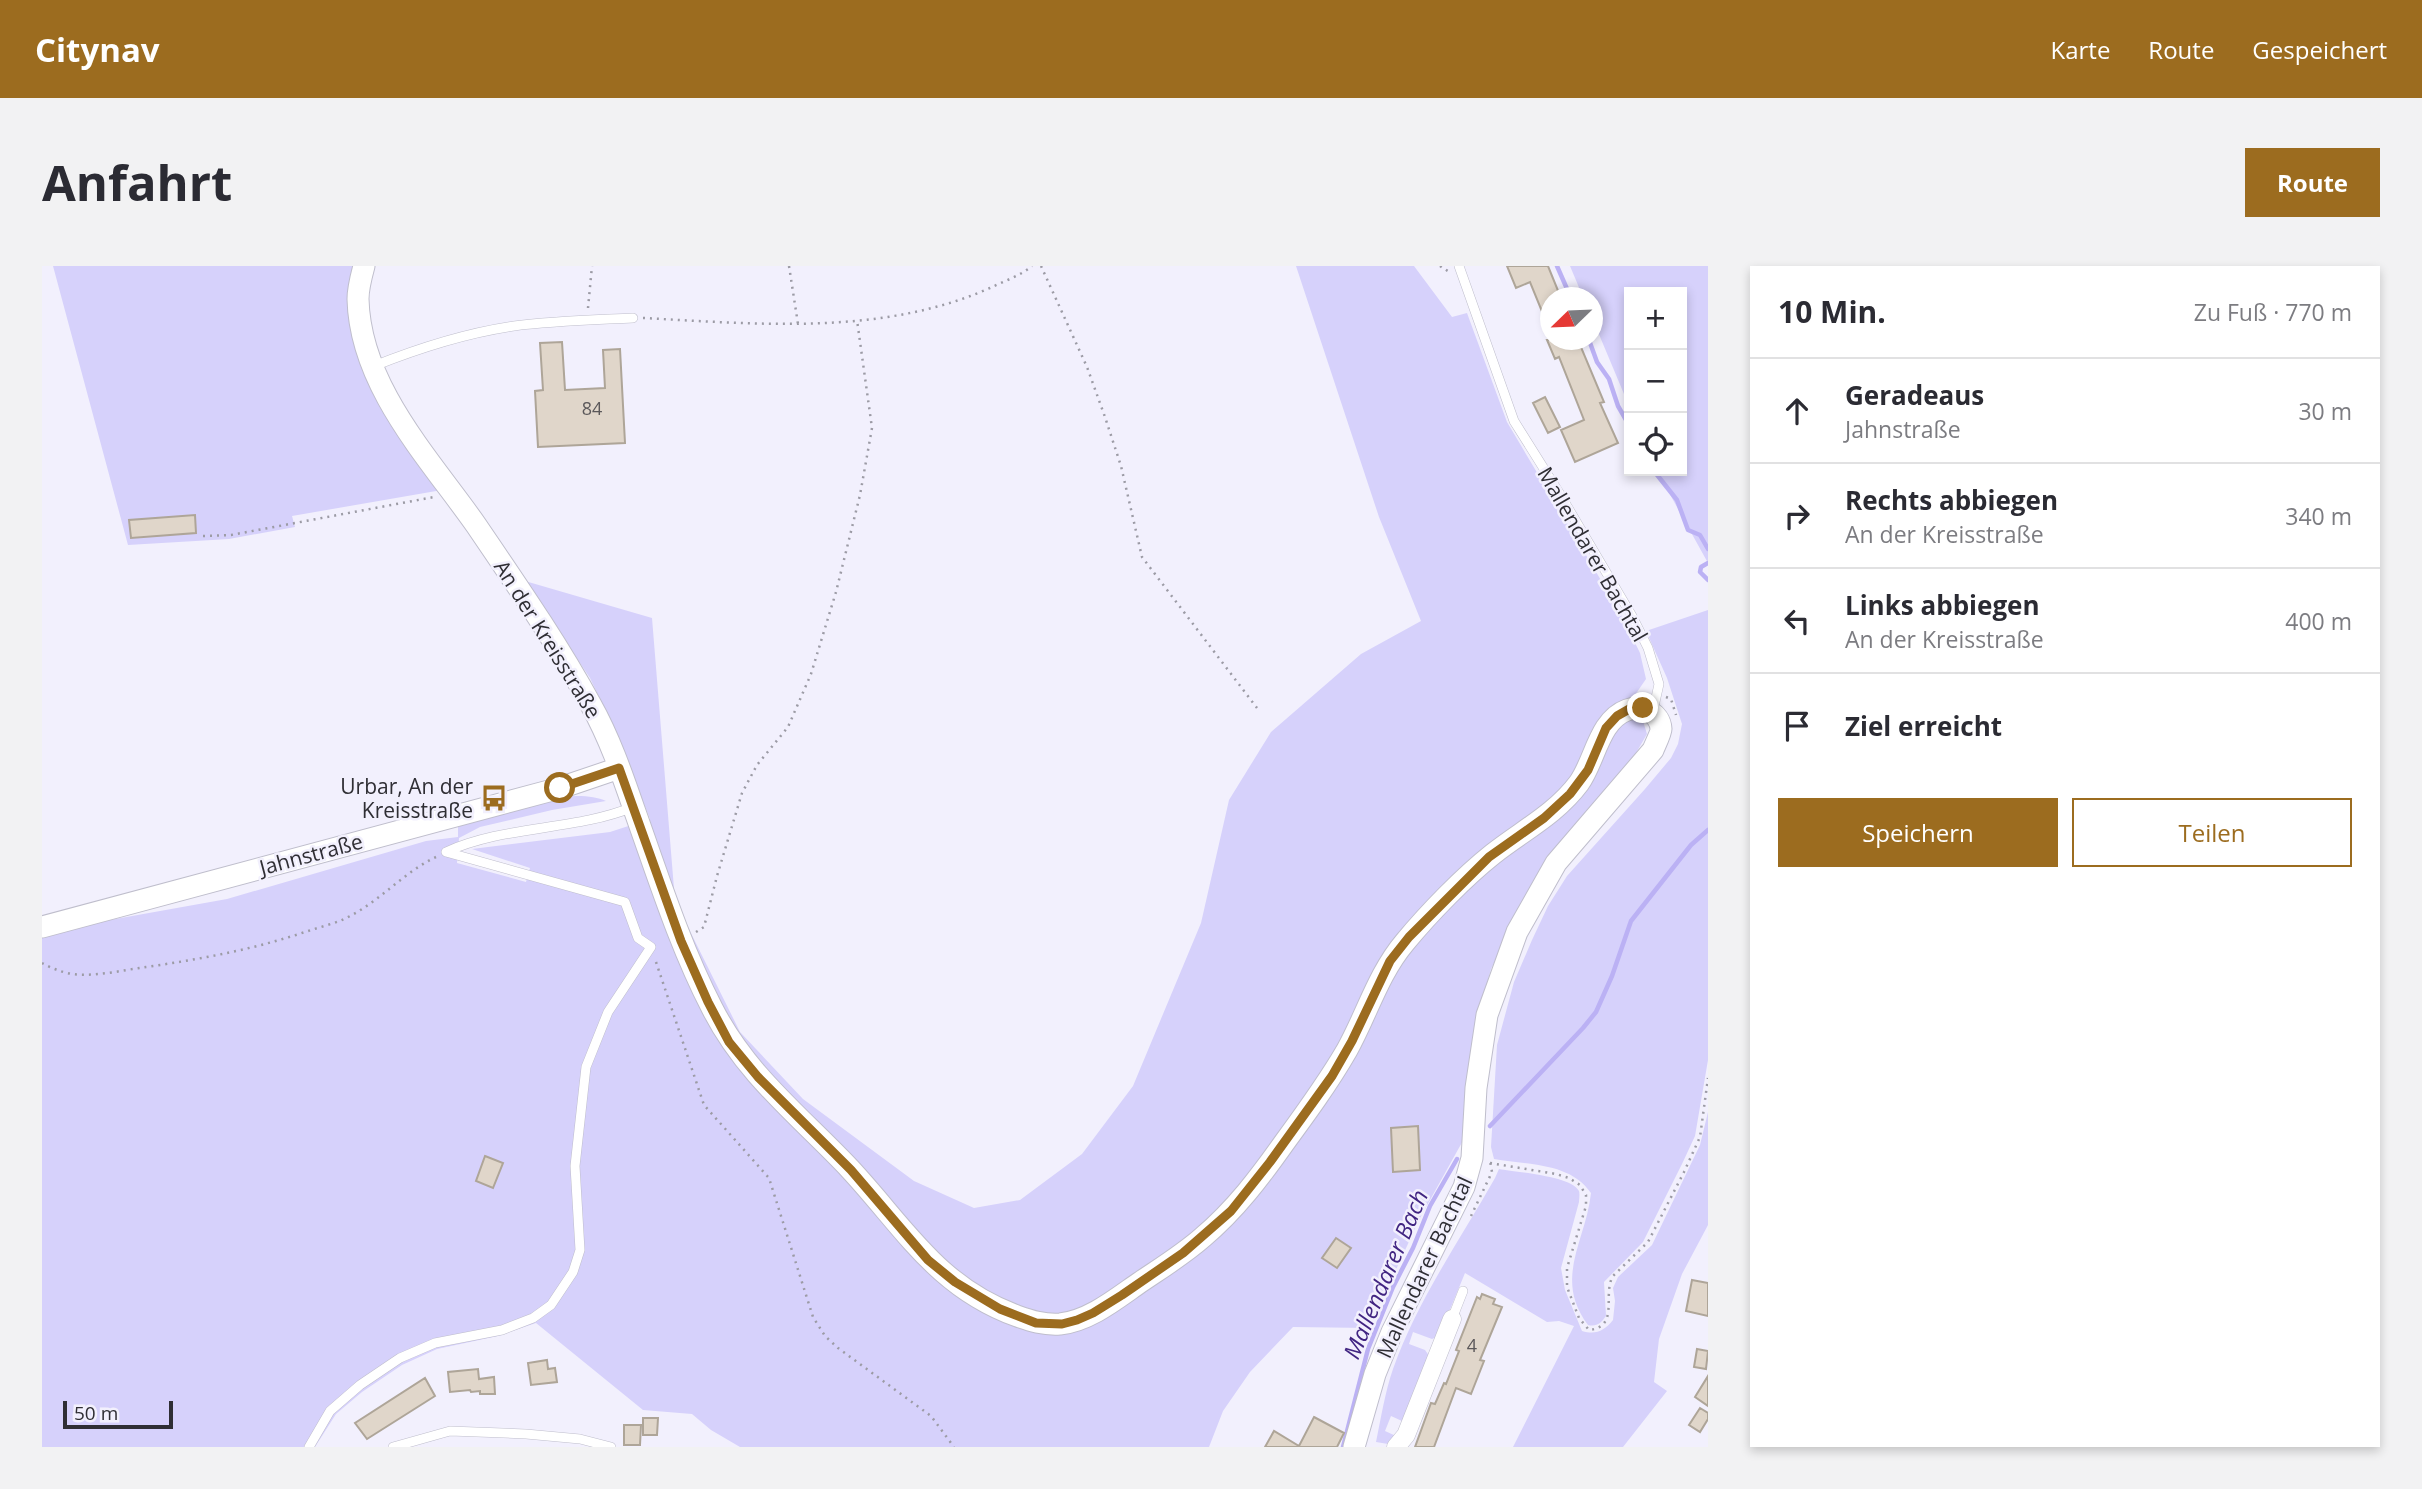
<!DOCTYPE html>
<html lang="de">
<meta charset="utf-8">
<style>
body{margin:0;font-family:"Open Sans",sans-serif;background:#f2f2f3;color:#2b2b33}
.controls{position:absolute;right:21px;top:21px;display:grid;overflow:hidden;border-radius:0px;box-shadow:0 4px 10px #0003}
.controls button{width:63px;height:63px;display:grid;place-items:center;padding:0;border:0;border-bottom:2px solid #e1e1e2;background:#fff;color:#2b2b33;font:35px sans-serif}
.compass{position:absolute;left:1498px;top:21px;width:63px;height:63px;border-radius:50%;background:#fff;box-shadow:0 4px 10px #0003;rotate:247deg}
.scale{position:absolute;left:21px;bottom:18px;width:110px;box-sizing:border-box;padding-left:7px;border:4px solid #2f2e34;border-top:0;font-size:19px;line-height:24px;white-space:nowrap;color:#2f2e34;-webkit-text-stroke:5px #f2f0fd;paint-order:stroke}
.stop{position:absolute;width:21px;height:21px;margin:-16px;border:5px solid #9c6c1f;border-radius:50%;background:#fff}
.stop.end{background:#9c6c1f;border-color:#fff;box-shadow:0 2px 7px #0008}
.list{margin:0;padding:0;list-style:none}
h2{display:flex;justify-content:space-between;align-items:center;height:91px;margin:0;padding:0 28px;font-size:30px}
h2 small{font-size:23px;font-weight:400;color:#7c7c81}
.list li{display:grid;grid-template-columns:46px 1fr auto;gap:21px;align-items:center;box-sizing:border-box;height:105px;padding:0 28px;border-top:2px solid #e1e1e2}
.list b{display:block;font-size:26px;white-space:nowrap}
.list p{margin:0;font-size:23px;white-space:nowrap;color:#7c7c81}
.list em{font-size:23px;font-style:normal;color:#7c7c81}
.actions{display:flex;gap:14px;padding:21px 28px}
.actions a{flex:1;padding:16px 0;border:2px solid #9c6c1f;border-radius:0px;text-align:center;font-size:24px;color:#9c6c1f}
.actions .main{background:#9c6c1f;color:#fff}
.icon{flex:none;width:38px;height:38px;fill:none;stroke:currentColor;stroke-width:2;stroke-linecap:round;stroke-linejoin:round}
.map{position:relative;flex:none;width:1666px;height:1181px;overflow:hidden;border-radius:0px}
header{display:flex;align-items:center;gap:42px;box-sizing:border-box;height:98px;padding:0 35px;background:#9c6c1f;color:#fff}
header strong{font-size:33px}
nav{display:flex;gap:38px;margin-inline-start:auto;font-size:24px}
.intro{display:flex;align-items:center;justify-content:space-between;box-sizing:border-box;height:168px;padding:0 42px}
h1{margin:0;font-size:49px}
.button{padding:18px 32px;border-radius:0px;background:#9c6c1f;color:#fff;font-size:24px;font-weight:700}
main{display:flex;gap:42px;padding:0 42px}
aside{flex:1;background:#fff;border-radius:0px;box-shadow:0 4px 10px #0003}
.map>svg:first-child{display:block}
.green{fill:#d6d1fb}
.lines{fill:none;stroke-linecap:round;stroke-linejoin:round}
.stream{stroke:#bbb1f4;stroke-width:4.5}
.building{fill:#e0d6ca;stroke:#aea598;stroke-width:2}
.service-casing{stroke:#bfbecc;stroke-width:10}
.minor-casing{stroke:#bfbecc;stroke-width:19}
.tertiary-casing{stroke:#bfbecc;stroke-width:23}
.path{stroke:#9c9ba5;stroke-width:2.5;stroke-dasharray:2 5;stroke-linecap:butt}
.service{stroke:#fff;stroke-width:9}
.minor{stroke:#fff;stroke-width:18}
.tertiary{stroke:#fff;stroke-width:21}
.route{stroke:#9c6c1f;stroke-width:9}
.labels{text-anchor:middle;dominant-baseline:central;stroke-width:5;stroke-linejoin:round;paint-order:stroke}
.number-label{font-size:18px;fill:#5b585a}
.street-label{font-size:21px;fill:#2f2e34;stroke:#f2f0fd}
.poi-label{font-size:21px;fill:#2f2e34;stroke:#f2f0fd;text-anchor:end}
.water-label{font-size:23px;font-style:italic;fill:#412582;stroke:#f2f0fd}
</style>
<header>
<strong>Citynav</strong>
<nav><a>Karte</a><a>Route</a><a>Gespeichert</a></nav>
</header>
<div class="intro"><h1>Anfahrt</h1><a class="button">Route</a></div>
<main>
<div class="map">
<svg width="1666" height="1181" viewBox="0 0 1666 1181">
<rect width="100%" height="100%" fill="#f2f0fd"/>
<path class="green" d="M11 0H315L311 39 400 224 250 250 253 261 187 273 86 279Z
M1254 0H1372L1410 51 1425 47 1465 156 1579 348 1598 387 1604 413 1593 429 1605 468 1580 511 1480 641 1449 703 1439 738 1423 871 1378 952 1327 1062 1251 1061 1208 1106 1181 1145 1167 1181H698L669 1164 650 1148 601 1144 494 1057 456 1070 395 1083 360 1099 320 1126 294 1148 273 1181H0V668L12 664 185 633 384 575 416 571V553C452 545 531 519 564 535L510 544 438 561 417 572 415 597 484 616 488 602 430 583 568 566 608 553 572 463 548 412 483 315 610 352 633 635 698 766 761 833 872 915 932 942 978 934 1040 888 1091 820 1159 657 1187 534 1229 466 1319 388 1379 355 1337 251Z
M1528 0H1666V297L1615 205H1640V26H1587V140L1551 54 1550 32 1541 31Z
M1666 344V794L1653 870 1640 898 1601 976 1562 1016 1564 1050C1559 1057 1555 1061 1546 1059 1511 1012 1544 975 1549 927 1528 896 1486 899 1452 893L1449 881 1455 779 1472 716 1490 674 1506 640 1525 610 1603 523 1629 492 1636 478 1640 458 1625 412 1604 365Z
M1666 846V959L1640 1008 1617 1073 1612 1116 1625 1125 1581 1181H1471L1532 1060 1517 1055 1505 1056 1423 1007 1397 1070 1390 1073 1371 1066 1367 1078 1383 1084 1388 1091 1364 1152 1360 1155 1349 1150 1343 1165 1354 1170 1346 1178 1334 1176C1339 1152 1343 1126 1351 1103 1375 1035 1418 974 1453 912L1457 903C1473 906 1530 910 1537 925 1538 928 1537 934 1537 936L1519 1002 1523 1024 1540 1065C1554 1069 1562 1065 1571 1054L1573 1035 1571 1022 1576 1011 1610 979 1658 879Z"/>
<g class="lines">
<path class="stream" d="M1515 0 1529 32
M1547 74 1555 96 1567 113 1576 140 1587 159
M1612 205 1635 234 1646 264 1658 269 1666 283
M1666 297 1659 301 1658 306 1666 314
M1448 860 1541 762 1554 746 1570 710 1589 655 1649 579 1666 564
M1301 1181 1326 1083 1351 1021 1371 982 1388 940 1415 893"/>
</g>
<path class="building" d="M1465 0H1506L1519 32H1508V65L1488 16 1474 22Z
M1505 74H1536L1562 136 1558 137 1576 177 1533 196 1519 164 1542 154 1517 91 1513 93Z
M520 76 523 124 563 122 561 84 578 83 583 177 496 181 493 125 501 124 498 77Z
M1503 131 1518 161 1506 167 1491 137Z
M153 249 154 267 89 272 87 254Z
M1376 860 1378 904 1351 906 1349 862Z
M443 890 461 897 451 922 434 915Z
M1294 972 1309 982 1295 1002 1280 992Z
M1650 1014 1666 1017V1050L1644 1045Z
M1440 1028 1453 1033 1451 1038 1460 1041 1438 1094 1442 1095 1429 1128 1414 1122 1392 1181H1373L1389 1137 1393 1138 1402 1117 1404 1118 1417 1085 1414 1084 1435 1031 1438 1033Z
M1655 1083 1666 1085 1664 1103 1652 1101Z
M505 1094 506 1103 513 1102 515 1116 489 1119 486 1097Z
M436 1103 437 1113 452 1111 453 1128H438V1125L429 1126 428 1124 408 1126 406 1106Z
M1666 1110V1140L1653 1131Z
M383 1112 393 1130 325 1173 313 1157Z
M1658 1142 1666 1147V1153L1658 1166 1647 1159Z
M1272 1151 1302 1167 1295 1181H1223L1232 1165 1257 1180Z
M601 1152H616L615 1169H601Z
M582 1159H599L598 1179H582Z"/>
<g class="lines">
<g class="service-casing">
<path id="service" d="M1417 0 1472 155 1519 230 1590 350 1606 382 1617 418 1611 445
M332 100C377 82 424 67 472 60 511 55 551 54 591 52
M404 586C463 559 532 565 591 541
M1410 1053 1421 1025
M267 1181 288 1145 318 1119 358 1092 393 1077 460 1064 491 1052 509 1039 531 1006 538 984 533 900 544 801 566 746 609 681 596 672 583 636 404 586
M351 1181 408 1165 484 1168 538 1173 569 1181"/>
</g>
<g class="minor-casing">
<path id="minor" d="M1354 1181 1364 1169 1410 1053"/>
</g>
<g class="tertiary-casing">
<path id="tertiary" d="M322 0C319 11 316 22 316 33 318 120 387 192 434 259 474 318 515 377 549 439 567 471 580 508 592 543 616 610 637 678 670 742 704 809 758 850 808 903 862 961 895 1021 975 1050 989 1055 1002 1059 1018 1058 1047 1055 1074 1033 1097 1017 1119 1002 1142 988 1161 971 1193 944 1218 911 1242 877 1264 847 1286 817 1305 784 1325 748 1336 708 1363 676 1387 647 1422 611 1451 588 1480 565 1514 548 1537 517 1553 495 1557 454 1585 444 1599 439 1618 446 1619 463 1619 467 1613 479 1611 484L1514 597 1475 666 1445 749 1434 822 1430 892 1422 921 1350 1066 1333 1108 1312 1181
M0 661 518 522 577 502"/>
</g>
<path class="path" d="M747 0 756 58
M999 0 1045 101 1063 151 1079 200 1100 291 1215 442
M1398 0 1409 7
M546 42 550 0
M601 52C717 58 839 70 948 22 962 15 978 10 990 0
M161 270 189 269 392 231
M1624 431 1629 433 1634 449
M654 666 662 661 675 610 700 527 715 499 746 461 769 408 794 326 818 229 830 162 815 54
M614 696 662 839 727 912 771 1051 783 1070 796 1082 889 1150 912 1181
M0 697C9 702 19 706 30 708 54 711 81 704 104 701 160 693 213 683 266 665 278 661 291 658 302 653 337 637 360 607 394 591
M1448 897 1514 908 1527 912 1538 919 1544 929V940L1525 1002V1021L1537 1052 1547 1064C1578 1061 1560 1028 1571 1010L1606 976 1642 906 1658 871 1666 812
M1429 950 1450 906 1448 895"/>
<use href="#service" class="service"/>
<use href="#minor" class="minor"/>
<use href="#tertiary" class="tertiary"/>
</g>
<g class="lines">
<path class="route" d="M518 522 577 502 639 675 666 736 687 776 716 811 809 904 886 994 913 1016 958 1043 994 1057 1020 1058 1035 1054 1051 1047 1080 1029 1141 987 1189 945 1228 896 1290 810 1310 775 1348 695 1367 671 1447 591 1502 552 1528 528 1546 504 1564 462 1575 450 1589 442H1601"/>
</g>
<defs>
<g id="bus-bare" transform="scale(2.1)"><path d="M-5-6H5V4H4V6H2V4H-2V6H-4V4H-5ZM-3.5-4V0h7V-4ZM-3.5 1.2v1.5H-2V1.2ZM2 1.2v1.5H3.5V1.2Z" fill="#9c6c1f" stroke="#f2f0fd" stroke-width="2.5" paint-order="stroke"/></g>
</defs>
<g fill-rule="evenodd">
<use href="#bus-bare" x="452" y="532"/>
</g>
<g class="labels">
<g class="number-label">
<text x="550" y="142">84</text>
<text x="1430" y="1079">4</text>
</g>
<g class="street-label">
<text transform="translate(1551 288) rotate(60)">Mallendarer Bachtal</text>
<text transform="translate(506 373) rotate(58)">An der Kreisstraße</text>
<text transform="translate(269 588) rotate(-15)">Jahnstraße</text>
<text transform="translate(1382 1001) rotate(-65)">Mallendarer Bachtal</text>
</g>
<g class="poi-label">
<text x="431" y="520">Urbar, An der<tspan x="431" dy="24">Kreisstraße</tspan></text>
</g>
<g class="water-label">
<text transform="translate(1343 1008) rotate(-67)">Mallendarer Bach</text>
</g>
</g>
</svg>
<div class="controls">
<button>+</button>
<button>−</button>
<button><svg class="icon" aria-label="locate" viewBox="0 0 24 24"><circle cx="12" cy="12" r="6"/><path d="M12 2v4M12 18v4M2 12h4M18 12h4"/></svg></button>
</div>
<svg class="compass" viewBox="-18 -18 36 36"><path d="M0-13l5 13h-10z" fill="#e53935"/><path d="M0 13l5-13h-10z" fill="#7c7c81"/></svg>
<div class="scale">50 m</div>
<div class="stop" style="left:518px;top:522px"></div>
<div class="stop end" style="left:1601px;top:442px"></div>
</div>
<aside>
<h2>10 Min.<small>Zu Fuß · 770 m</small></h2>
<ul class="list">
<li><svg class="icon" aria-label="ahead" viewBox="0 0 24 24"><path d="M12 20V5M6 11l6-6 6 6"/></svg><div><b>Geradeaus</b><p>Jahnstraße</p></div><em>30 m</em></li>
<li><svg class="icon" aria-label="right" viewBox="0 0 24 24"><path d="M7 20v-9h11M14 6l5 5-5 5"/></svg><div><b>Rechts abbiegen</b><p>An der Kreisstraße</p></div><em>340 m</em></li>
<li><svg class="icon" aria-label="left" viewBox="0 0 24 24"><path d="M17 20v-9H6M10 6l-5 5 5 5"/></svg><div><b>Links abbiegen</b><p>An der Kreisstraße</p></div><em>400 m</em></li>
<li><svg class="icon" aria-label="arrive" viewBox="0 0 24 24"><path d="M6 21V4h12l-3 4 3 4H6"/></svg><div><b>Ziel erreicht</b></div></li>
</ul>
<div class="actions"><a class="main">Speichern</a><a>Teilen</a></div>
</aside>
</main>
